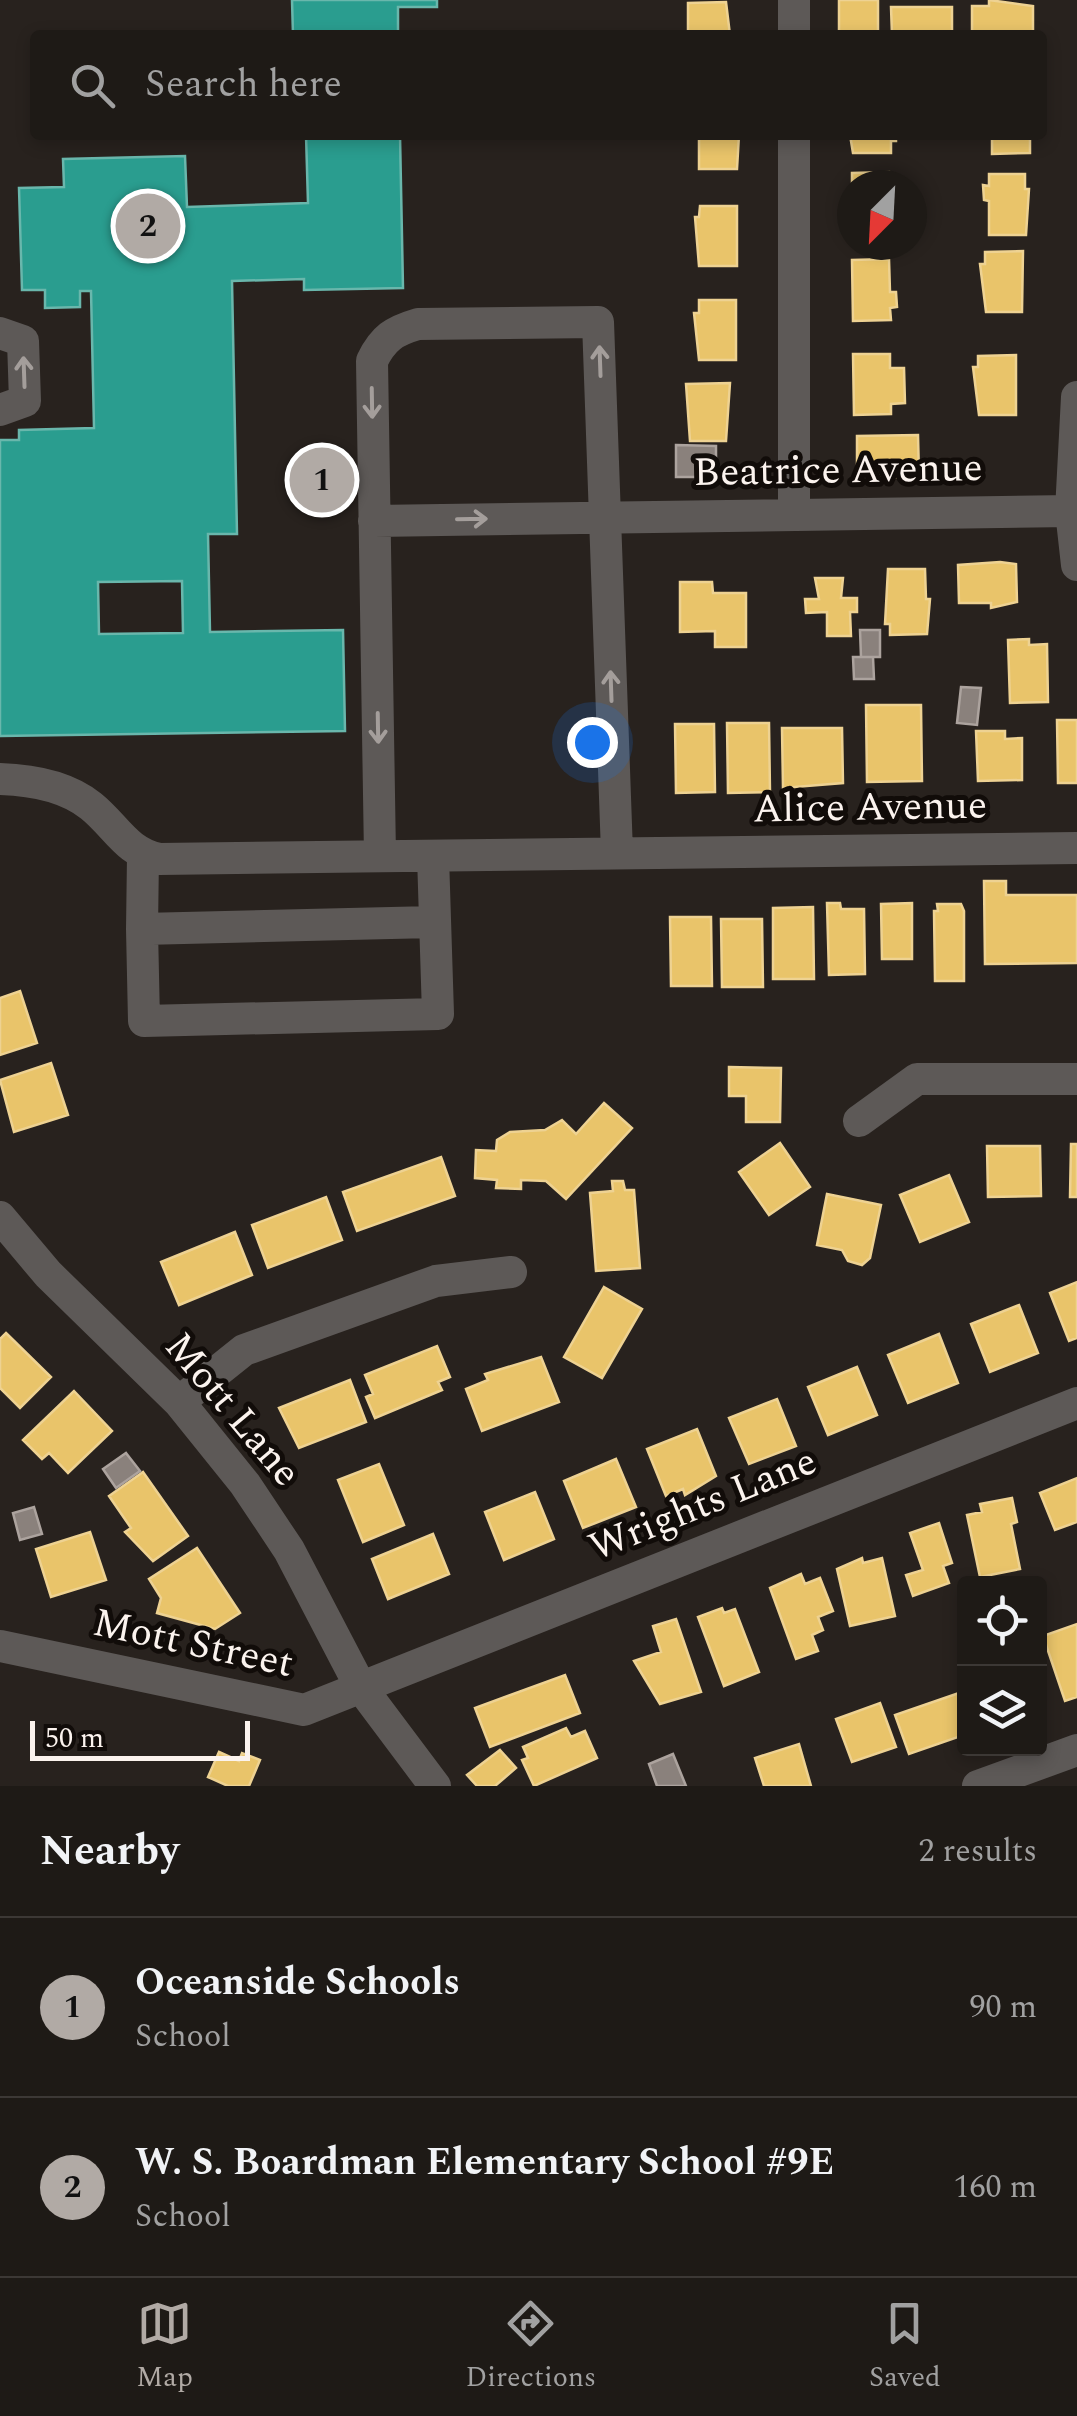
<!DOCTYPE html>
<style>
body{margin:0;font-family:Spectral,serif;background:#26231f;color:#f1f3f6}
.controls{position:absolute;right:30px;bottom:30px;display:grid;overflow:hidden;border-radius:10px;box-shadow:0 5px 15px #0003}
.controls button{width:90px;height:90px;display:grid;place-items:center;padding:0;border:0;border-bottom:2px solid #3c3835;background:#1e1a16;color:#f1f3f6;font:50px sans-serif}
.compass{position:absolute;left:837px;top:170px;width:90px;height:90px;border-radius:50%;background:#1e1a16;box-shadow:0 5px 15px #0003;rotate:204deg}
.scale{position:absolute;left:30px;bottom:25px;width:220px;box-sizing:border-box;padding-left:10px;border:5px solid #fbf3ee;border-top:0;font-size:28px;line-height:35px;white-space:nowrap;color:#fbf3ee;-webkit-text-stroke:8px #110c09;paint-order:stroke}
.you{position:absolute;left:592px;top:742px;width:35px;height:35px;margin:-25px;border:8px solid #fff;border-radius:50%;background:#1a73e8;box-shadow:0 0 0 15px #1a73e833}
.badge{display:grid;place-items:center;width:65px;height:65px;border-radius:50%;background:#b1aaa5;color:#111;font-size:32px;font-weight:700}
.pin{position:absolute;translate:-50% -50%;border:5px solid #fff;box-shadow:0 2px 10px #0006}
.list{margin:0;padding:0;list-style:none}
h2{display:flex;justify-content:space-between;align-items:center;height:130px;margin:0;padding:0 40px;font-size:42px}
h2 small{font-size:32px;font-weight:400;color:#a1a1a1}
.list li{display:grid;grid-template-columns:65px 1fr auto;gap:30px;align-items:center;box-sizing:border-box;height:180px;padding:0 40px;border-top:2px solid #3c3835}
.list b{display:block;font-size:38px;white-space:nowrap}
.list p{margin:0;font-size:32px;white-space:nowrap;color:#a1a1a1}
.list em{font-size:32px;font-style:normal;color:#a1a1a1}
.icon{flex:none;width:55px;height:55px;fill:none;stroke:currentColor;stroke-width:2;stroke-linecap:round;stroke-linejoin:round}
.map{position:relative;flex:none;width:1077px;height:1786px;overflow:hidden}
.search{position:absolute;background:#1e1a16;box-shadow:0 5px 15px #0003;left:30px;right:30px;top:30px;height:110px;display:flex;align-items:center;gap:25px;box-sizing:border-box;padding:0 35px;border-radius:10px;color:#a1a1a1;font-size:38px}
.sheet{height:490px;background:#1e1a16}
nav{display:flex;justify-content:space-around;align-items:center;box-sizing:border-box;height:140px;border-top:2px solid #3c3835;background:#1e1a16;font-size:28px;color:#a1a1a1}
nav a{display:grid;justify-items:center;gap:5px}
nav .on{color:#b1aaa5}
.map>svg:first-child{display:block}
.homes{fill:#e9c46a;stroke:#eed292;stroke-width:2.5}
.schools{fill:#2a9d8f;stroke:#69b7ac;stroke-width:2.5;fill-rule:evenodd}
.industry{fill:#8a817c;stroke:#aca39e;stroke-width:2.5}
.lines{fill:none;stroke-linecap:round;stroke-linejoin:round}
.minor{stroke:#5d5957;stroke-width:32}
.oneway{stroke:#a49e9b}
.labels{text-anchor:middle;dominant-baseline:central;stroke-width:10;stroke-linejoin:round;paint-order:stroke}
.street-label{font-size:40px;fill:#fbf3ee;stroke:#110c09}
</style>
<div class="map">
<svg width="1077" height="1786" viewBox="0 0 1077 1786">
<rect width="100%" height="100%" fill="#28221e"/>
<path class="homes" d="M839 0H878V35H839Z
M989 0 1033 6V35H972V6H989Z
M726 2 730 35H688V3Z
M891 7H952V35H892Z
M739 135 737 169H699V136L695 135Z
M850 135H896V141H891V153H853Z
M992 135H1030V153L992 154Z
M889 172 890 185H852V173Z
M989 174H1025V189H1029L1026 235H989V201L984 200 983 185 989 186Z
M700 206H737V266H699L695 217H699Z
M1023 251 1022 312H986L980 264H985V252Z
M889 259 890 292H896L897 307 890 308 891 320 853 321 852 260Z
M699 300H736V360H699L694 313H699Z
M853 354H890V368H904L905 403 891 404V414L854 415Z
M1016 355V415H979L973 367H978V356Z
M730 383 726 441H690L686 384Z
M918 435 919 475 880 479V475H857V436Z
M1000 562 1016 564 1017 602 991 608V603H959L958 565Z
M888 569H925L926 599H930L927 634 890 635V624H885Z
M815 578H843L841 598H857V612H850L851 636H827V612L806 613 805 599H819Z
M680 582H712L713 593H746V647H715V631L680 632Z
M1029 639V645L1047 644 1048 702 1010 703 1008 640Z
M866 705H921L922 781 867 782Z
M1057 720H1077V783H1058Z
M727 723H769L770 792 728 793Z
M675 724H714L715 792 676 793Z
M782 728H842L843 783 783 788Z
M976 731H1005V739L1022 738V780L978 781Z
M984 881H1006V895H1077V963L985 964Z
M827 903H840L841 909H864L865 974 829 975Z
M912 903V959H882L881 904Z
M937 904H961L964 911V981H935L934 911H938Z
M813 907 814 979H773V908Z
M670 917H711L712 986H671Z
M721 919H762L763 987H722Z
M20 991 37 1043 0 1055V998Z
M51 1063 68 1115 14 1132 0 1080Z
M729 1067 781 1068 780 1122H746V1096H729Z
M604 1103 632 1128 566 1199 546 1181 521 1180V1189L496 1188 497 1180 475 1178 476 1150 496 1151 497 1140 510 1132 545 1130 562 1120 576 1134Z
M780 1143 810 1187 769 1215 739 1172Z
M1071 1144H1077V1197H1070Z
M987 1146H1040L1041 1196 988 1197Z
M441 1157 455 1196 357 1231 343 1192Z
M949 1175 969 1222 920 1242 900 1195Z
M612 1181H623L625 1190H634L640 1268 596 1271 590 1193 613 1191Z
M827 1194 881 1205 870 1258 862 1265 848 1261 842 1250 817 1245Z
M326 1197 342 1240 268 1268 252 1225Z
M235 1232 252 1275 179 1305 161 1262Z
M1077 1282V1338L1069 1341 1050 1293Z
M604 1287 642 1309 602 1378 564 1357Z
M1019 1305 1038 1353 990 1372 971 1324Z
M6 1333 51 1377 20 1408 0 1388V1339Z
M939 1334 958 1383 908 1403 888 1355Z
M437 1346 450 1377 438 1382 442 1390 375 1418 366 1397 373 1394 365 1375Z
M541 1357 559 1402 482 1431 466 1389 488 1380 485 1374Z
M857 1367 877 1415 828 1435 808 1387Z
M350 1380 366 1422 299 1448 279 1408Z
M74 1391 112 1431 68 1473 49 1453 42 1459 23 1440Z
M777 1399 796 1446 749 1464 729 1418Z
M697 1429 716 1476 685 1495 683 1489 666 1496 647 1449Z
M616 1459 636 1507 583 1528 564 1481Z
M379 1464 404 1525 363 1542 338 1480Z
M143 1472 188 1536 153 1561 125 1532 131 1528 109 1496Z
M1077 1478V1522L1055 1530 1040 1493Z
M535 1492 554 1539 504 1560 485 1512Z
M1012 1498 1017 1522 1011 1524 1020 1569 980 1577 967 1515 982 1512 980 1504Z
M939 1523 952 1563 943 1566 949 1583 913 1596 906 1575 923 1570 910 1533Z
M90 1532 106 1580 51 1597 36 1549Z
M433 1534 449 1574 388 1599 372 1559Z
M197 1548 240 1613 215 1629 157 1613 161 1598 149 1579Z
M862 1558 863 1563 882 1558 895 1616 850 1626 837 1569Z
M801 1574 805 1584 820 1578 833 1611 818 1617 823 1630 812 1635 818 1651 796 1659 770 1588Z
M722 1608 724 1613 735 1609 759 1672 724 1686 698 1617Z
M676 1619 701 1692 660 1704 634 1661 661 1652 653 1626Z
M1077 1624V1697L1065 1701 1043 1636Z
M565 1675 580 1713 490 1747 475 1708Z
M959 1693 964 1735 909 1754 895 1715Z
M880 1703 896 1747 852 1762 836 1719Z
M566 1728 571 1737 585 1731 597 1758 534 1786 522 1760 528 1758 523 1747Z
M799 1744 811 1786H764L755 1758Z
M500 1750 516 1768 495 1786H477L467 1775Z
M219 1752 239 1761 242 1753 260 1760 249 1786H228L208 1777Z"/>
<path class="schools" d="M292 0H437V7H398V35H293Z
M306 135H400L403 288 304 290V279L232 281 237 534H208L210 632 343 630 345 731 0 736V440H19V430L94 428 91 291H80V307L45 308V290H22L19 188 64 187 63 159 185 156 187 207 308 203ZM182 581 183 633 99 634 98 582Z"/>
<path class="industry" d="M676 445 716 446V477H676Z
M860 630H880V657H861Z
M853 657H873L874 679H854Z
M961 687 981 688 977 725 957 723Z
M126 1453 140 1471 116 1488 103 1469Z
M34 1507 42 1534 20 1540 13 1513Z
M673 1754 686 1786H657L649 1764Z"/>
<g class="lines">
<path class="minor" d="M794 0V35
M794 135V515
M0 333 23 341 25 401 0 410
M1077 397 1071 511 1077 565
M374 521 1071 511
M0 779C32 780 66 786 91 806 116 826 126 852 159 859L1077 848
M380 856 372 361C383 338 394 331 418 324L598 322 617 853
M433 922 142 929 144 1021 438 1014 433 856
M142 929 143 856
M859 1121 917 1079H1077
M0 1217 48 1274 179 1402 245 1484 289 1550 360 1686 435 1786
M179 1402 244 1350 436 1281 511 1272
M0 1646 304 1710 1077 1403
M978 1786 1077 1750"/>
</g>
<defs><path id="oneway-shaft" d="M-6 0H5M1.5-3L5.5 0L1.5 3" fill="none" stroke-width="1.6" stroke-linecap="round" stroke-linejoin="round" transform="scale(2.5)"/></defs>
<g class="oneway">
<use href="#oneway-shaft" transform="translate(600 361) rotate(-92)"/>
<use href="#oneway-shaft" transform="translate(24 372) rotate(-92)"/>
<use href="#oneway-shaft" transform="translate(372 403) rotate(89)"/>
<use href="#oneway-shaft" transform="translate(472 519) rotate(-1)"/>
<use href="#oneway-shaft" transform="translate(611 686) rotate(-92)"/>
<use href="#oneway-shaft" transform="translate(378 728) rotate(89)"/>
</g>
<g class="labels">
<g class="street-label">
<text transform="translate(838 471) rotate(-1)">Beatrice Avenue</text>
<text transform="translate(870 808) rotate(-1)">Alice Avenue</text>
<text transform="translate(232 1410) rotate(50)">Mott Lane</text>
<text transform="translate(703 1505) rotate(-22)">Wrights Lane</text>
<text transform="translate(193 1644) rotate(12)">Mott Street</text>
</g>
</g>
</svg>
<div class="controls">
<button><svg class="icon" aria-label="locate" viewBox="0 0 24 24"><circle cx="12" cy="12" r="6"/><path d="M12 2v4M12 18v4M2 12h4M18 12h4"/></svg></button>
<button><svg class="icon" aria-label="layers" viewBox="0 0 24 24"><path d="M12 4l9 5-9 5-9-5zM3 14l9 5 9-5"/></svg></button>
</div>
<svg class="compass" viewBox="-18 -18 36 36"><path d="M0-13l5 13h-10z" fill="#e53935"/><path d="M0 13l5-13h-10z" fill="#a1a1a1"/></svg>
<div class="scale">50 m</div>
<div class="you"></div>
<div class="pin badge" style="left:322px;top:480px">1</div>
<div class="pin badge" style="left:148px;top:226px">2</div>
<div class="search"><svg class="icon" aria-label="search" viewBox="0 0 24 24"><circle cx="10" cy="10" r="6"/><path d="M15 15l6 6"/></svg>Search here</div>
</div>
<section class="sheet">
<h2>Nearby<small>2 results</small></h2>
<ul class="list">
<li><span class="badge">1</span><div><b>Oceanside Schools</b><p>School</p></div><em>90 m</em></li>
<li><span class="badge">2</span><div><b>W. S. Boardman Elementary School #9E</b><p>School</p></div><em>160 m</em></li>
</ul>
</section>
<nav>
<a class="on"><svg class="icon" aria-label="map" viewBox="0 0 24 24"><path d="M3 6l6-2 6 2 6-2v14l-6 2-6-2-6 2zM9 4v14M15 6v14"/></svg>Map</a>
<a><svg class="icon" aria-label="directions" viewBox="0 0 24 24"><path d="M12 3l9 9-9 9-9-9zM9 14v-3h6M13 9l2 2-2 2"/></svg>Directions</a>
<a><svg class="icon" aria-label="saved" viewBox="0 0 24 24"><path d="M7 4h10v16l-5-4-5 4z"/></svg>Saved</a>
</nav>
